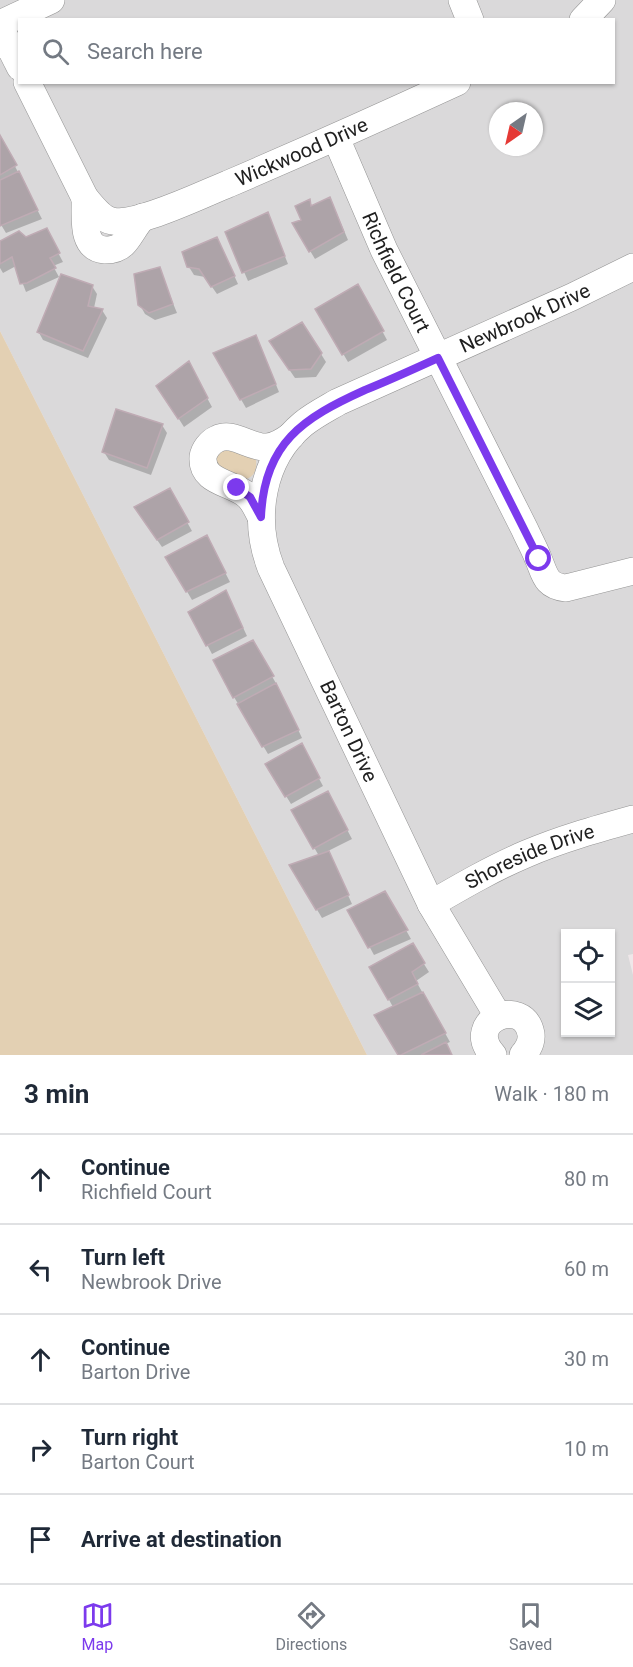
<!DOCTYPE html>
<meta charset="utf-8">
<style>
body{margin:0;font-family:Roboto,sans-serif;background:#f2f2f3;color:#1f2937}
.controls{position:absolute;right:18px;bottom:18px;display:grid;overflow:hidden;border-radius:0px;box-shadow:0 2px 4px #0004}
.controls button{width:54px;height:54px;display:grid;place-items:center;padding:0;border:0;border-bottom:2px solid #e0e1e3;background:#fff;color:#1f2937;font:30px sans-serif}
.compass{position:absolute;left:489px;top:102px;width:54px;height:54px;border-radius:50%;background:#fff;box-shadow:0 2px 4px #0004;rotate:214deg}
.stop{position:absolute;width:18px;height:18px;margin:-14px;border:4px solid #7c3aed;border-radius:50%;background:#fff}
.stop.end{background:#7c3aed;border-color:#fff;box-shadow:0 2px 6px #0008}
.list{margin:0;padding:0;list-style:none}
h2{display:flex;justify-content:space-between;align-items:center;height:78px;margin:0;padding:0 24px;font-size:26px}
h2 small{font-size:20px;font-weight:400;color:#747a83}
.list li{display:grid;grid-template-columns:39px 1fr auto;gap:18px;align-items:center;box-sizing:border-box;height:90px;padding:0 24px;border-top:2px solid #e0e1e3}
.list b{display:block;font-size:22px;white-space:nowrap}
.list p{margin:0;font-size:20px;white-space:nowrap;color:#747a83}
.list em{font-size:20px;font-style:normal;color:#747a83}
.icon{flex:none;width:33px;height:33px;fill:none;stroke:currentColor;stroke-width:2;stroke-linecap:round;stroke-linejoin:round}
.map{position:relative;flex:none;width:633px;height:1055px;overflow:hidden}
.search{position:absolute;background:#fff;box-shadow:0 2px 4px #0004;left:18px;right:18px;top:18px;height:66px;display:flex;align-items:center;gap:15px;box-sizing:border-box;padding:0 21px;border-radius:0px;color:#747a83;font-size:22px}
.sheet{height:528px;background:#fff}
nav{display:flex;justify-content:space-around;align-items:center;box-sizing:border-box;height:84px;border-top:2px solid #e0e1e3;background:#fff;font-size:16px;color:#747a83}
nav a{display:grid;justify-items:center;gap:3px}
nav .on{color:#7c3aed}
.map>svg:first-child{display:block}
.residential{fill:#dad9da;fill-rule:evenodd}
.grass{fill:#e3d0b3}
.shadow{fill:#0003}
.building{fill:#ada3a8;stroke:#bfabb4;stroke-width:1.5}
.lines{fill:none;stroke-linecap:round;stroke-linejoin:round}
.minor-casing{stroke:#949494;stroke-width:28}
.minor{stroke:#fff;stroke-width:27}
.route{stroke:#7c3aed;stroke-width:8}
.labels{text-anchor:middle;dominant-baseline:central;stroke-width:6;stroke-linejoin:round;paint-order:stroke}
.street-label{font-size:20px;fill:#202020;stroke:#fff}
</style>
<div class="map">
<svg width="633" height="1055" viewBox="0 0 633 1055">
<rect width="100%" height="100%" fill="#efe7e9"/>
<path class="residential" d="M0 0H633V954L628 955 633 975V1055H367L0 331ZM20 20H614V82H20ZM498 111H534V147H498ZM566 933H610V1032H566Z"/>
<path class="grass" d="M0 331 367 1055H0Z
M222 445 256 459C257 470 255 476 245 480L218 471 213 453Z"/>
<path class="shadow" d="M0 137 42 219 6 233 0 223Z
M309 201 313 207H334L348 240 315 259 294 224 303 221Z
M268 214 288 264 248 281 227 233Z
M46 230 63 262 53 266 59 277 26 292 16 266 3 273 0 268V243L26 239Z
M221 247 238 284 217 294 205 277 194 275 189 267Z
M159 269 177 313 155 320 145 314 140 305Z
M92 286 97 294 94 308 102 310 107 318 88 358 43 340 38 331Z
M358 286 387 340 348 362 317 309Z
M260 345 279 392 246 408 215 354Z
M275 349 321 354 326 362 316 377 295 378Z
M188 363 212 407 184 427 163 394Z
M162 425 167 433 151 475 109 460 104 452Z
M169 490 192 531 162 547 140 515Z
M211 545 230 582 192 600 167 557Z
M230 600 247 636 212 654 190 612Z
M252 642 277 685 302 738 268 754 234 697Z
M301 745 323 786 291 804 267 765Z
M332 801 352 839 328 851 352 904 322 918 291 866 319 856 293 811Z
M385 893 411 939 374 955 350 911Z
M412 945 429 972 416 981 450 1042 445 1044 451 1055H399L393 1007 371 967Z"/>
<path class="building" d="M0 135 17 165 0 175Z
M19 171 38 210 0 226V180Z
M330 197 344 232 309 252 292 223 301 220 295 206 310 199 311 206Z
M268 212 285 256 242 273 225 232Z
M47 228 60 253 50 258 56 268 27 283 20 284 12 257 0 264V241L19 231 26 237Z
M217 237 235 276 211 287 199 269 187 267 182 252Z
M160 267 173 304 149 313 138 305 134 274Z
M61 274 93 285 88 306 103 309 83 351 37 332Z
M358 284 384 331 342 355 315 309Z
M302 322 322 353 311 369 289 370 269 341Z
M256 335 276 384 240 400 213 353Z
M189 361 208 398 178 419 156 386Z
M116 409 163 424 147 468 102 452Z
M170 488 189 522 157 540 134 507Z
M207 535 226 573 186 592 165 557Z
M226 590 243 628 206 646 188 612Z
M253 640 274 676 233 698 213 660Z
M276 683 299 730 262 747 237 704Z
M302 743 320 778 285 797 265 764Z
M328 791 348 830 313 849 291 810Z
M329 851 349 895 316 910 289 865Z
M385 891 408 930 368 948 347 910Z
M413 943 425 963 412 972 418 984 388 1000 369 967Z
M423 992 446 1033 401 1055H398L374 1015Z
M446 1042 452 1055H421Z"/>
<g class="lines">
<g class="minor-casing">
<g id="minor">
<path d="M462 0 470 20"/>
<path d="M583 20 602 0"/>
<path d="M0 24 51 0"/>
<path d="M0 27 20 67"/>
<path id="s1" d="M27 82 85 198C92 206 101 219 112 221 136 227 203 194 228 184 305 151 381 117 457 82"/>
<path id="s2" d="M336 138 384 250 525 530C529 539 534 548 538 558 545 574 545 586 566 588L633 571"/>
<path d="M85 198C86 216 80 248 105 250 111 250 118 249 123 244 130 237 135 225 143 217"/>
<path d="M261 517C258 511 254 502 249 497 235 482 201 484 203 457 204 450 210 442 217 439 233 431 250 448 266 447 275 447 284 441 291 436"/>
<path id="s3" d="M431 904C462 886 493 868 526 854 561 839 597 829 633 819"/>
<path id="s4" d="M498 1016 431 904 271 568C252 519 261 459 303 424 314 415 326 409 338 402L572 297 633 267"/>
<path d="M493 1055C462 1021 524 995 531 1034 532 1042 528 1049 523 1055"/>
</g>
</g>
<use href="#minor" class="minor"/>
</g>
<g class="lines">
<path class="route" d="M237 488 250 497 261 517C264 443 303 418 365 390 390 380 414 369 438 358L539 559"/>
</g>
<g class="labels">
<g class="street-label">
<text stroke="none"><textPath href="#s1" startOffset="369">Wickwood Drive</textPath></text>
<text stroke="none"><textPath href="#s2" startOffset="147">Richfield Court</textPath></text>
<text stroke="none"><textPath href="#s4" startOffset="906">Newbrook Drive</textPath></text>
<text transform="translate(349 731) rotate(65)">Barton Drive</text>
<text stroke="none"><textPath href="#s3" startOffset="110">Shoreside Drive</textPath></text>
</g>
</g>
</svg>
<div class="controls">
<button><svg class="icon" aria-label="locate" viewBox="0 0 24 24"><circle cx="12" cy="12" r="6"/><path d="M12 2v4M12 18v4M2 12h4M18 12h4"/></svg></button>
<button><svg class="icon" aria-label="layers" viewBox="0 0 24 24"><path d="M12 4l9 5-9 5-9-5zM3 14l9 5 9-5"/></svg></button>
</div>
<svg class="compass" viewBox="-18 -18 36 36"><path d="M0-13l5 13h-10z" fill="#e53935"/><path d="M0 13l5-13h-10z" fill="#747a83"/></svg>
<div class="stop" style="left:539px;top:559px"></div>
<div class="stop end" style="left:237px;top:488px"></div>
<div class="search"><svg class="icon" aria-label="search" viewBox="0 0 24 24"><circle cx="10" cy="10" r="6"/><path d="M15 15l6 6"/></svg>Search here</div>
</div>
<section class="sheet">
<h2>3 min<small>Walk · 180 m</small></h2>
<ul class="list">
<li><svg class="icon" aria-label="ahead" viewBox="0 0 24 24"><path d="M12 20V5M6 11l6-6 6 6"/></svg><div><b>Continue</b><p>Richfield Court</p></div><em>80 m</em></li>
<li><svg class="icon" aria-label="left" viewBox="0 0 24 24"><path d="M17 20v-9H6M10 6l-5 5 5 5"/></svg><div><b>Turn left</b><p>Newbrook Drive</p></div><em>60 m</em></li>
<li><svg class="icon" aria-label="ahead" viewBox="0 0 24 24"><path d="M12 20V5M6 11l6-6 6 6"/></svg><div><b>Continue</b><p>Barton Drive</p></div><em>30 m</em></li>
<li><svg class="icon" aria-label="right" viewBox="0 0 24 24"><path d="M7 20v-9h11M14 6l5 5-5 5"/></svg><div><b>Turn right</b><p>Barton Court</p></div><em>10 m</em></li>
<li><svg class="icon" aria-label="arrive" viewBox="0 0 24 24"><path d="M6 21V4h12l-3 4 3 4H6"/></svg><div><b>Arrive at destination</b></div></li>
</ul>
</section>
<nav>
<a class="on"><svg class="icon" aria-label="map" viewBox="0 0 24 24"><path d="M3 6l6-2 6 2 6-2v14l-6 2-6-2-6 2zM9 4v14M15 6v14"/></svg>Map</a>
<a><svg class="icon" aria-label="directions" viewBox="0 0 24 24"><path d="M12 3l9 9-9 9-9-9zM9 14v-3h6M13 9l2 2-2 2"/></svg>Directions</a>
<a><svg class="icon" aria-label="saved" viewBox="0 0 24 24"><path d="M7 4h10v16l-5-4-5 4z"/></svg>Saved</a>
</nav>
